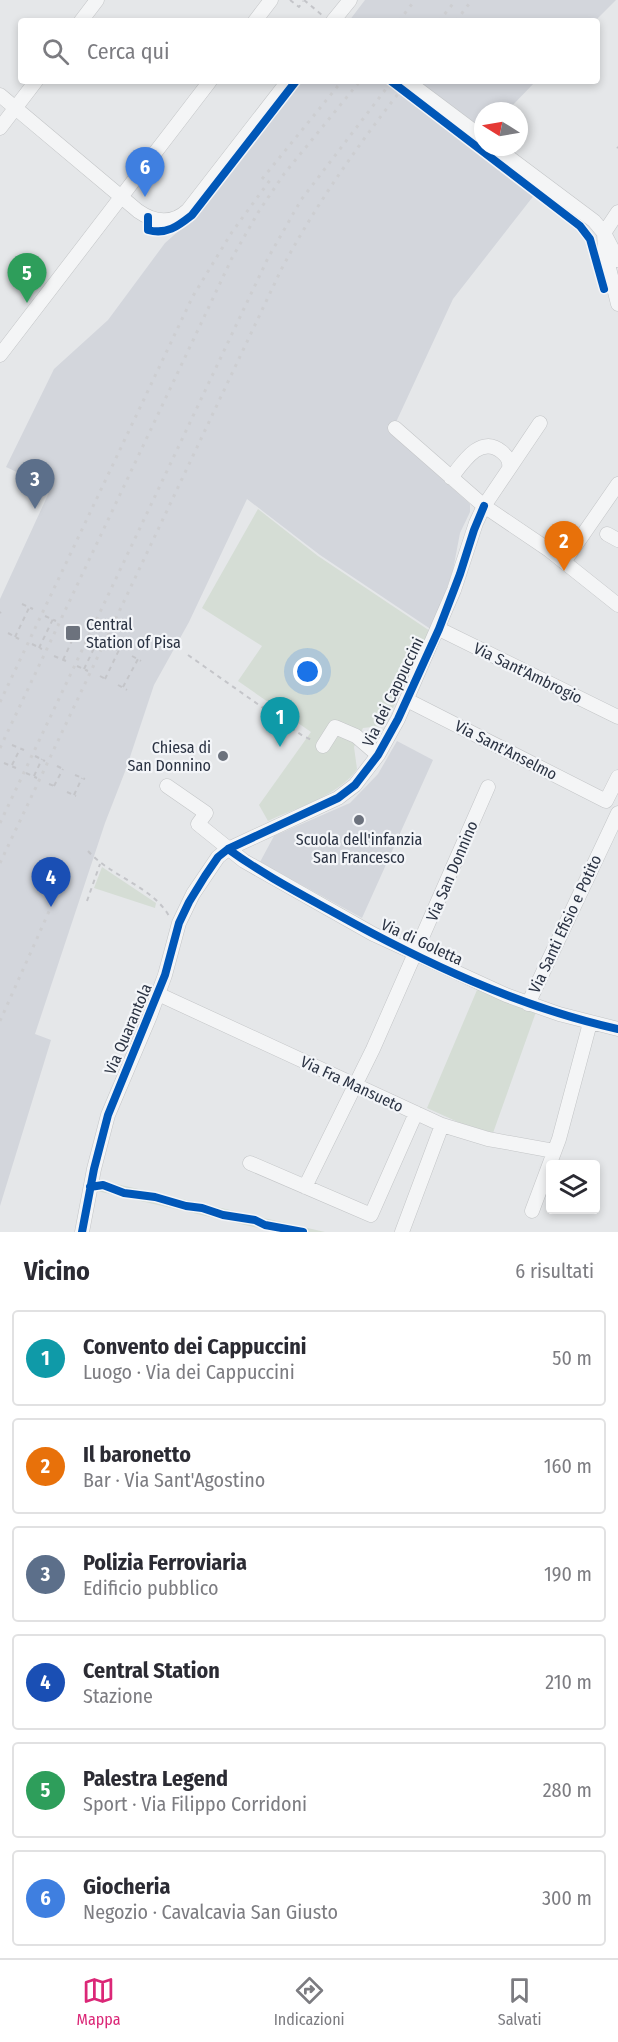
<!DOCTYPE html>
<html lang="it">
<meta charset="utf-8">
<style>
body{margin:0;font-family:"Fira Sans Condensed",sans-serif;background:#f7f7f7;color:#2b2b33}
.controls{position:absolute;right:18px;bottom:18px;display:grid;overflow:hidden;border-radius:6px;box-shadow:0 3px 9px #0003}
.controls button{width:54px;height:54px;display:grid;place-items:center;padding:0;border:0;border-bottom:2px solid #e1e1e2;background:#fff;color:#2b2b33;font:30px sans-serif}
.compass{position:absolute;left:474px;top:102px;width:54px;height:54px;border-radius:50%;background:#fff;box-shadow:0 3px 9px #0003;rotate:281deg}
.you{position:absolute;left:308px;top:672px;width:21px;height:21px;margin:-15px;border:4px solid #fff;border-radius:50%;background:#1a73e8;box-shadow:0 0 0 9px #1a73e833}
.badge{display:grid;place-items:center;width:39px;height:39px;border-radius:50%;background:#db2777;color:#fff;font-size:20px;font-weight:700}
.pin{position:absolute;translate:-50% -50px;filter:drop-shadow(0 2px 3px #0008)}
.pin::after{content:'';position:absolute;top:32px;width:21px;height:18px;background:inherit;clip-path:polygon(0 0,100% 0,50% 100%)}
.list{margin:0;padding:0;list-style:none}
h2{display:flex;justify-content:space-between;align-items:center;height:78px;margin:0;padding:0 24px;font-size:26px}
h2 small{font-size:20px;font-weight:400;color:#7c7c81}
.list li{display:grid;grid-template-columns:39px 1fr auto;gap:18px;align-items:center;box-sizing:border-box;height:96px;margin:0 12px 12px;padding:0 12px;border:2px solid #e1e1e2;border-radius:6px}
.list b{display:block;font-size:22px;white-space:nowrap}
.list p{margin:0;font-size:20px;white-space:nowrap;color:#7c7c81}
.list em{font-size:20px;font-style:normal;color:#7c7c81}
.icon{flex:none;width:33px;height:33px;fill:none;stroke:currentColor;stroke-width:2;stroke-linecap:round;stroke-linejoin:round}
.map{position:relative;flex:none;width:618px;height:1232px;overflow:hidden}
.search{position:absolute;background:#fff;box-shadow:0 3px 9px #0003;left:18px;right:18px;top:18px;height:66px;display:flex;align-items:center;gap:15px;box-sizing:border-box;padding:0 21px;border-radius:6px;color:#7c7c81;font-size:22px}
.sheet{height:726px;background:#fff}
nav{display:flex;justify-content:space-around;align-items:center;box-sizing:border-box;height:84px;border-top:2px solid #e1e1e2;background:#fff;font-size:16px;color:#7c7c81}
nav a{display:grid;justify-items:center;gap:3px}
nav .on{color:#db2777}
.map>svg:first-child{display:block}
.built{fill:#d3d6dc}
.green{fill:#d5ddd5}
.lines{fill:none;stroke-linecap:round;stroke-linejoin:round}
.minor-casing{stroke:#c3c5c7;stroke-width:15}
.path{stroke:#c4c5c9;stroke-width:2;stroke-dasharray:4.5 4.5;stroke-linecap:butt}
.minor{stroke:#f4f5f6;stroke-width:14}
.rail{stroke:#cdced1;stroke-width:3;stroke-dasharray:3 6;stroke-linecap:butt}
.minor-bridge-casing{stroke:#c3c5c7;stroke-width:15;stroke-linecap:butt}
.minor-bridge{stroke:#f4f5f6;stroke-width:14}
.cycleway-casing{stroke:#f3f5f8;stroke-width:11}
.cycleway{stroke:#0057b8;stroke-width:8}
.poi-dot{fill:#6c727d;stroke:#f3f5f8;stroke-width:2}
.labels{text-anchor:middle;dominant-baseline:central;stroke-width:4.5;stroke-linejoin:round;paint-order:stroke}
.poi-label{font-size:16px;fill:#2b3343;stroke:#f3f5f8;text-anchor:start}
.street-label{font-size:16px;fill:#2b3343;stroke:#f3f5f8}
</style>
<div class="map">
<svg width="618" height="1232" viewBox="0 0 618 1232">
<rect width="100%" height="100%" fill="#e5e7e9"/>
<path class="built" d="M365 0H616L595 21H349Z
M302 81H536L507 111H483V146L479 154 535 194 453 299 391 433 470 504V512L460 533 453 570 432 630 320 555 247 499 189 622 154 685 126 769 105 823 35 1034 51 1040 0 1206V599L51 488 6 467 54 369 108 320 165 243 191 220Z
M397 741 433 760 362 918 260 862 274 836 350 803 378 774Z"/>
<path class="green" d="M258 509 318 556 430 631 392 710 380 726 363 728 354 747 357 769C340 795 296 808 268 821L259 805 311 732 238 681 262 646 202 608Z
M102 867 156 903 155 908 94 888Z
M477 990 536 1012 493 1133 460 1123 427 1108Z
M99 1180 325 1232H276L97 1191Z"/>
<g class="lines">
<g class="minor-casing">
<path id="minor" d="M81 21 97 0
M255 21 271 0
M333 21 350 0
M0 95 138 211C155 223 173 224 188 210L288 81
M0 128 36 81
M495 147 594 221 604 233 618 260
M618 212 604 233 605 252 618 304
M0 355 210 81
M395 428 484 506 549 550 618 605
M509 469 540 423
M607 534 618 540
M564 562 618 484
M439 629 618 717
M407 700 606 801 618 777
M323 746 335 727 356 736 378 755
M167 786 206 813 198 824 244 861 373 934 506 995 559 1014 618 1029
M158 994 442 1125 488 1139 554 1151
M528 1004 618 813
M250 1163 371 1215 416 1113
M305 1187 373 1049 488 787
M532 1211 559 1139 590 1023
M82 1232 94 1169 108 1115 150 1016 165 975 179 923 193 894 218 857 228 849 338 798 355 785 378 755 398 719 454 590 476 523 484 506 509 469C510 461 508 457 502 452 481 434 463 462 451 478
M402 1232 442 1125"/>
</g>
<path class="path" d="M290 0 299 7 303 1
M304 0 322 15
M617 147 618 148
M22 604 33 609
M0 613 1 612
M45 616 56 621
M68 627 80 632
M8 633 19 639
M15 637 29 608
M91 637 102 641
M32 644 42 649
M39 648 53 619
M113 648 121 651
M188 655 303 736 314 741
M54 656 66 661
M132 656 141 661
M63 660 77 630
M77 666 88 671
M84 669 98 640
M100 676 107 680
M105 679 119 650
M118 685 127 690
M123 687 138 659
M12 745 24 750
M35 756 45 761
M4 763 16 768
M12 765 20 749
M57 766 65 770
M26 773 37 778
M75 775 85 779
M34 776 42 759
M49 784 57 787
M54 786 63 769
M67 792 76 796
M74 795 82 778
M88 851C110 876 153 887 169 916
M87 901 100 864"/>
<use href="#minor" class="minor"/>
<path class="rail" d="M399 21 415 0
M439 21 456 0
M456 21 472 0
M262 179 342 81
M0 702 193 296 232 232 273 176
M0 748 232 258 259 211 284 174 360 81
M0 823 268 258 301 200 392 81
M0 863 281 270C317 202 361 141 408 81
M0 1021 51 907"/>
<g class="minor-bridge-casing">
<path id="minor-bridge" d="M407 81 483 138"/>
</g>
<use href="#minor-bridge" class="minor-bridge"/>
<g class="cycleway-casing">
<path id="cycleway" d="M391 81 580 226 590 239 604 289
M148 217V230C167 235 178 226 192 215L296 81
M228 849C261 873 297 892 333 912 423 962 518 1007 618 1029
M90 1187 103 1185 124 1193 155 1197 186 1206 202 1208 223 1215 255 1220 265 1225 303 1232
M82 1232 94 1169 108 1115 165 975 179 923 189 902 205 876 218 857 228 849 338 798 355 785 378 755 398 719 439 629 460 574 474 530 484 506"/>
</g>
<use href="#cycleway" class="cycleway"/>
</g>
<g class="poi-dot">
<rect x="65" y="625" width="16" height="16" rx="3"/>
<circle cx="223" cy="756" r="6"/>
<circle cx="359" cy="820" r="6"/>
</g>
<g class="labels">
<g class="poi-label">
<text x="86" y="624">Central<tspan x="86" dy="18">Station of Pisa</tspan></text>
<text x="211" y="747" text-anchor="end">Chiesa di<tspan x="211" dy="18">San Donnino</tspan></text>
<text x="359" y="839" text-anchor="middle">Scuola dell'infanzia<tspan x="359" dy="18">San Francesco</tspan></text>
</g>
<g class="street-label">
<text transform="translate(528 673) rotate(26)">Via Sant'Ambrogio</text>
<text transform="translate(393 692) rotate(-64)">Via dei Cappuccini</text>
<text transform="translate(506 750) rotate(27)">Via Sant'Anselmo</text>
<text transform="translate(452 871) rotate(-67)">Via San Donnino</text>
<text transform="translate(565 924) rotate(-65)">Via Santi Efisio e Potito</text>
<text transform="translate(422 942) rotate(25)">Via di Goletta</text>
<text transform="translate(128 1029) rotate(-67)">Via Quarantola</text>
<text transform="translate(352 1084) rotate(25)">Via Fra Mansueto</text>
</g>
</g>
</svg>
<div class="controls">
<button><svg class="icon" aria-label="layers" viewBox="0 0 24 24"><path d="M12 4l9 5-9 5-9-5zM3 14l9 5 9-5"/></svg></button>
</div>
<svg class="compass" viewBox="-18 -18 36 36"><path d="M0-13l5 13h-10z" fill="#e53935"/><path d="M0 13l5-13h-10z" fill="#7c7c81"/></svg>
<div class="you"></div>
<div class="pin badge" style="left:280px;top:747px;background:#0f9aa8">1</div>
<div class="pin badge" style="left:564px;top:571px;background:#e8710a">2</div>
<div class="pin badge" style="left:35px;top:509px;background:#5c6f8a">3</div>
<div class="pin badge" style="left:51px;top:907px;background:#1a4fb4">4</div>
<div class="pin badge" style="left:27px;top:303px;background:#2e9e5b">5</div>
<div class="pin badge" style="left:145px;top:197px;background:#3f7fe0">6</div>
<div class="search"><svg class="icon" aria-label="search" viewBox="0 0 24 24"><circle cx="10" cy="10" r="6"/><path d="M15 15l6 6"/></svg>Cerca qui</div>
</div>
<section class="sheet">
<h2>Vicino<small>6 risultati</small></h2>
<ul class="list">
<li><span class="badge" style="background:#0f9aa8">1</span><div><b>Convento dei Cappuccini</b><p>Luogo · Via dei Cappuccini</p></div><em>50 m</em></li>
<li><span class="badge" style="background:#e8710a">2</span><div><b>Il baronetto</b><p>Bar · Via Sant'Agostino</p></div><em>160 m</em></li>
<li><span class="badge" style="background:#5c6f8a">3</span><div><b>Polizia Ferroviaria</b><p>Edificio pubblico</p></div><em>190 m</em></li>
<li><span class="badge" style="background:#1a4fb4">4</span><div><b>Central Station</b><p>Stazione</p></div><em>210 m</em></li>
<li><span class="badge" style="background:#2e9e5b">5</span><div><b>Palestra Legend</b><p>Sport · Via Filippo Corridoni</p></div><em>280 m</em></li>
<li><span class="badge" style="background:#3f7fe0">6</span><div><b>Giocheria</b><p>Negozio · Cavalcavia San Giusto</p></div><em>300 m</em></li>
</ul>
</section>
<nav>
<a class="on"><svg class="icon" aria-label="map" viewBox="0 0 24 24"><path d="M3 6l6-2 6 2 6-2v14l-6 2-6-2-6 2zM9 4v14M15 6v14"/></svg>Mappa</a>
<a><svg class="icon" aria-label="directions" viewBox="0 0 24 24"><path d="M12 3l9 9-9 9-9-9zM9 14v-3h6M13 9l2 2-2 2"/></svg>Indicazioni</a>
<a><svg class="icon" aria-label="saved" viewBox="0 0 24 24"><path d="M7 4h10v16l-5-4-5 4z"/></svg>Salvati</a>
</nav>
